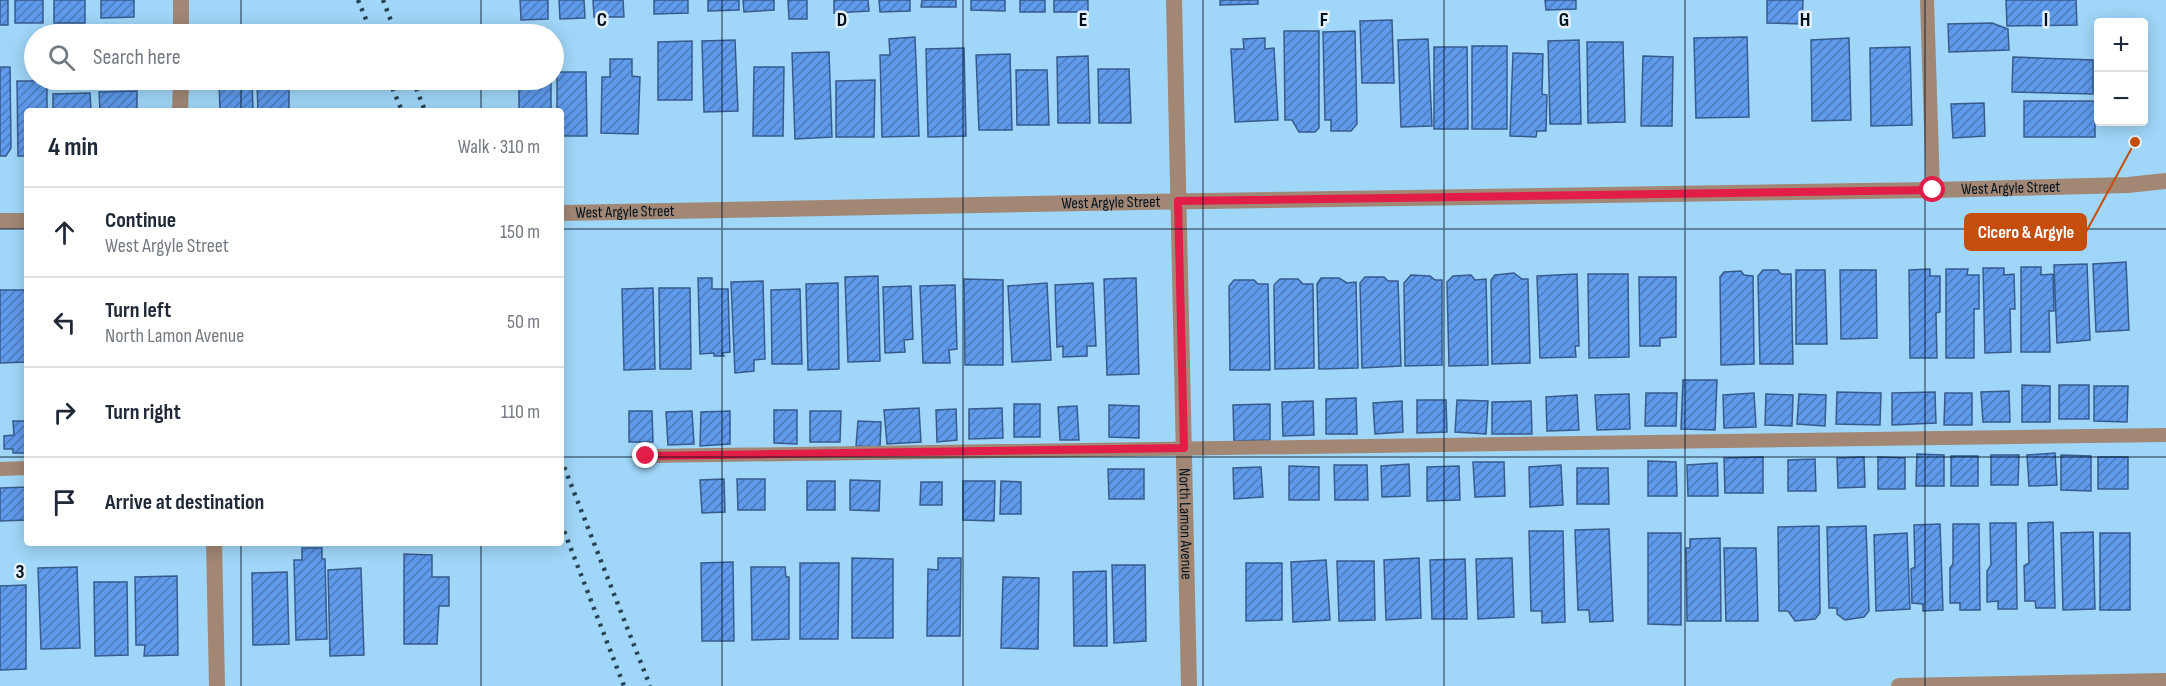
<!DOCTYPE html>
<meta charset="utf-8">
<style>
body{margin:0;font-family:"Sofia Sans Condensed",sans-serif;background:#f6f6f7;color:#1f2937}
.controls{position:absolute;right:18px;top:18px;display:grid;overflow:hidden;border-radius:6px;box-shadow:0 3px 15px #0003}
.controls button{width:54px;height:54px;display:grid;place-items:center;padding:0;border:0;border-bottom:2px solid #e0e1e3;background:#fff;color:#1f2937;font:30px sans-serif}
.stop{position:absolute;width:18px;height:18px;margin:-14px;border:4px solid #e11d48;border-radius:50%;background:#fff}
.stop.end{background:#e11d48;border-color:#fff;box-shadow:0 2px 6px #0008}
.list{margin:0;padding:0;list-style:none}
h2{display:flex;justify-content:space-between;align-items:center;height:78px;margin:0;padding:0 24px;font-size:26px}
h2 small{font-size:20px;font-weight:400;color:#747a83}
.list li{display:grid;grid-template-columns:39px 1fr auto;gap:18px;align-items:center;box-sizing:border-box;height:90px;padding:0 24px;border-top:2px solid #e0e1e3}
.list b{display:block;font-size:22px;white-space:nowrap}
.list p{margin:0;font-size:20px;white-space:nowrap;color:#747a83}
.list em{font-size:20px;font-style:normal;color:#747a83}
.icon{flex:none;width:33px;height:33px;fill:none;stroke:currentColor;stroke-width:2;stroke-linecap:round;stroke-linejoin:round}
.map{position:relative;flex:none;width:2166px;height:686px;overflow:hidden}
.search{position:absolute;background:#fff;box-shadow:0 3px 15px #0003;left:24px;top:24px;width:540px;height:66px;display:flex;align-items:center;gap:15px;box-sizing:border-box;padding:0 21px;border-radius:33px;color:#747a83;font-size:22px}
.panel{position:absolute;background:#fff;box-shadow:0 3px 15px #0003;left:24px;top:108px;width:540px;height:438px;border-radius:6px}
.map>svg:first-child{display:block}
.building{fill:url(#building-hatch);stroke:#375b8d;stroke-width:1.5}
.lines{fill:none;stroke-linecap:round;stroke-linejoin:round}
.service{stroke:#a18774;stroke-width:14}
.minor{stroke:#a18774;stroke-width:16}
.rail{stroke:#284354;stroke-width:4.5;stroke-dasharray:3 6;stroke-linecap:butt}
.route{stroke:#e11d48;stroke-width:8}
.grid{fill:none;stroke:#00111d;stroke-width:1.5;stroke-opacity:0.55}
.labels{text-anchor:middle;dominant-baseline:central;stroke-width:5;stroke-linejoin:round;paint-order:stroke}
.street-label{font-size:16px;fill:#00111d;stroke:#e4f1fa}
.grid-label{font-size:20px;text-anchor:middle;font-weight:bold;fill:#00111d;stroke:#e4f1fa;stroke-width:5;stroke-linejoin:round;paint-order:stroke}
.leader{fill:none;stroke:#c54e0f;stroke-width:2}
.callout-dot{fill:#c54e0f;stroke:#e4f1fa;stroke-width:2}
.callout{fill:#c54e0f;stroke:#c54e0f;stroke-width:2}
.callout-label{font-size:18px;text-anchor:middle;font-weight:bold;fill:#fff}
</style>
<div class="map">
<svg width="2166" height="686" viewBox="0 0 2166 686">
<defs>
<pattern id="building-hatch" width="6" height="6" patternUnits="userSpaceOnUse" patternTransform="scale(1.5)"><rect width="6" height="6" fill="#5f9aeb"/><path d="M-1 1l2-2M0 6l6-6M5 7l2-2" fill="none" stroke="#4c7cbe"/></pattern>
</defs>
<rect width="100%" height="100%" fill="#a0d6f8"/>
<path class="building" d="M0 0H8V25H0Z
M15 0H43V23H15Z
M54 0H85V23H54Z
M101 0H134V17L101 18Z
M520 0H548V19L521 20Z
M559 0H584L585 18 560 19Z
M593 0H623L624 17H594Z
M654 0H688V13L654 14Z
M708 0H739V10L708 11Z
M743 0H774V10L744 12Z
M788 0H807V19H789Z
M834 0H868L869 11 834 13Z
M879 0H910V11L880 12Z
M922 0H956V7H921Z
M971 0H1005V11L971 10Z
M1020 0H1045V12H1020Z
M1054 0H1088V12H1054Z
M1220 0H1258V4L1220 5Z
M1545 0H1576V9L1546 10Z
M1767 0H1803L1802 24 1767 23Z
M2006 0H2076L2077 25 2007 26Z
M1392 20 1394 83H1362L1360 21Z
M1992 23 2008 29 2009 50 1949 52 1948 24Z
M1284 31H1319V128L1315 132H1299L1292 120H1285Z
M1355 31 1357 124 1351 131H1331V120H1325L1323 32Z
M915 37 919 136 882 137 880 55H890L889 39Z
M1747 37 1749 117 1696 118 1694 38Z
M1265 38V49L1274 48 1278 120 1235 122 1231 49H1244L1243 39Z
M1849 38 1851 120 1812 121 1811 40Z
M1428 39 1432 126 1401 127 1398 40Z
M735 40 738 111 704 112 702 41Z
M1579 40 1581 124H1550L1548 41Z
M692 41V100H658V42Z
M1587 42H1623L1625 122 1588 123Z
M1472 46H1507V129H1472Z
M1434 47H1467L1468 129H1434Z
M1910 47 1912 125 1871 126 1870 48Z
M964 48 966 136 928 137 926 49Z
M829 52 832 137 795 139 792 53Z
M1513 53 1543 54 1542 94 1547 95 1546 131H1537L1536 137 1510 136Z
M1010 54 1012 130H979L976 55Z
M1088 56 1090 123H1058L1057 57Z
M1643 56 1673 57 1672 126H1641Z
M2013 57 2093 60V94L2012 92Z
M610 59H632V76L640 77 638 134 601 133 602 77H610Z
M0 67H10L11 148 6 156H0Z
M754 67H784L783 136H753Z
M1098 69H1129L1131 123H1099Z
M1016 70H1047L1049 125H1017Z
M557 72H586L587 136H561V111H557Z
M219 80H252L253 111H220Z
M519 80H551V111H519Z
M875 80 874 137H836V81Z
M17 81H47V111H27V156H18Z
M257 83H289V111H258Z
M137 91V111H100L99 92Z
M90 93 91 111H53V94Z
M2024 101H2095V137H2024Z
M1984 103 1985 136 1953 138 1951 104Z
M2126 262 2129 330 2096 332 2093 264Z
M2087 264 2090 340 2057 343 2054 265Z
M2021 267H2041V275L2053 274 2054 311H2049L2050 352H2021Z
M1983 268H2004V275L2014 274 2015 309H2010L2011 352 1985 353Z
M1930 269V276H1940V312L1936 313 1937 358H1910L1909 270Z
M1946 269H1968L1967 275H1979V309H1974V358H1946Z
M1763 270H1778L1781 274H1791L1793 364H1760L1758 276Z
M1796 270H1825L1827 344H1796Z
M1840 270H1876L1877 338 1841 339Z
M1741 271 1744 275 1753 276 1754 364 1721 365 1720 277 1724 272Z
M1514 273 1522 279H1528L1530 363 1492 364 1491 280 1495 275Z
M1577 274 1579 346H1575L1576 357 1540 358 1537 276Z
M1588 274H1628L1629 357 1589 358Z
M1411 275 1430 276 1435 280H1442V365L1405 366 1404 283Z
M1471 275 1475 280 1486 279 1488 365 1449 366 1447 282 1453 276Z
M878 276 880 361 848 362 845 277Z
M1365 277H1384L1388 281H1398L1401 366 1362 368 1360 283Z
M1639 277H1676V337L1660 338V346H1640Z
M698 278H712V289H728L730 352 722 353 724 356H714V353L700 354Z
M1136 278 1139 374 1107 375 1104 279Z
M1321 278H1339L1347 283 1356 282 1358 368 1319 369 1317 284Z
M964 279 1003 280V365H965Z
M1280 279H1298L1303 284H1313L1314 368 1275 369 1274 285Z
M1234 280H1254L1258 284H1268L1270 370H1230L1229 286Z
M763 281 765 359 754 360V371L735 373 731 282Z
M838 283 839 369 808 370 806 284Z
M1047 283 1051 360 1012 362 1008 286Z
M1093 283 1096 346H1087V356L1063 357V346L1057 347 1055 285Z
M955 285 957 349 949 350 950 363H923L920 286Z
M911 286 913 339 904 340 905 352 885 353 883 287Z
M653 288 655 369 624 370 622 289Z
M659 288H690L691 369H660Z
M800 289 802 364H772L771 290Z
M0 290H27V362L0 363Z
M1683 380H1717L1715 430 1681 429Z
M2022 385 2050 386V422H2022Z
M2059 385H2089V419H2059Z
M2094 386H2128L2127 422 2094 421Z
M2009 391 2010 422H1983L1981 392Z
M1837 392 1881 393 1880 425 1836 424Z
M1935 392 1936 423 1892 425V393Z
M1646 393H1677L1676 426H1645Z
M1754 393 1756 427 1724 428 1723 395Z
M1945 393H1972V425H1944Z
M1629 394 1630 429 1597 430 1595 395Z
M1766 394 1793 395 1792 426 1765 425Z
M1799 394 1826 395 1825 426 1797 424Z
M1577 395 1579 430 1547 431 1546 397Z
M1356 398 1357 434H1326V399Z
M1417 400H1446L1447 432 1417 433Z
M1457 400 1488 401 1486 434 1455 432Z
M1313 401 1314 435 1283 436 1282 402Z
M1402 401 1403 432 1375 434 1373 403Z
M1531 401 1532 434H1492V402Z
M1014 404H1040V437H1014Z
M1270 404V440L1234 441 1233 405Z
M1109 405 1139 406V438L1109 437Z
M1077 406 1079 440H1060L1058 407Z
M919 408 921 442 887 444 884 410Z
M1002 408 1003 438 969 439V409Z
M956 409 957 440 937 442 936 410Z
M774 410H797V444L774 443Z
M629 411H652L653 442H629Z
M692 411 694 444 668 445 666 412Z
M730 411V444L700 446 701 412Z
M810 411H841L840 442H810Z
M13 421H27V453H13V449H4V436L14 435Z
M858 421 881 422 880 447 856 446Z
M2055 453 2057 485 2029 486 2027 455Z
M1917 454 1944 455V486H1916Z
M1991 455H2019L2018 485H1991Z
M2061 455 2091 456V491L2061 490Z
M1951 456H1978V486H1951Z
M1763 457V493H1725L1724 458Z
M1864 457 1865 487 1838 488 1837 458Z
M1878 457 1905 458V489H1878Z
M2098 457H2128V489H2098Z
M1815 459 1816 491H1788V460Z
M1648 461 1676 462 1677 496H1648Z
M1473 462H1504L1505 496 1475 497Z
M1717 463 1718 496H1688L1687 465Z
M1409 464 1410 496 1382 497 1381 466Z
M1334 465H1367L1368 500H1335Z
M1561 465 1563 505 1530 507 1529 467Z
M1289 466 1319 467V500H1289Z
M1459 466 1460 500 1427 501V467Z
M1261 467 1263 497 1234 499 1233 468Z
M1577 468H1608L1609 504H1577Z
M1108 469H1144V499H1109Z
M724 479 725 512 702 513 700 480Z
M737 479H765V510H738Z
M850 480 880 481 879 511 850 510Z
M807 481H835V510H807Z
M963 481H995L994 521 963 520Z
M1001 481 1021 482V514H1000Z
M921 482H942V505H920Z
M27 487V520L0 521V488Z
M2053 522 2055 608H2036L2035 601H2025L2024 566 2029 563 2028 523Z
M1990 523H2016L2017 609H1998V601L1987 602V571L1991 565Z
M1940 524 1943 610 1923 611V604L1912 603 1911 569 1915 567 1914 525Z
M1953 524H1979L1980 610H1960V603H1950V568L1953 564Z
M1819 526 1820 613 1815 619 1795 621 1788 611H1779L1778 527Z
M1866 526 1869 611 1864 617 1845 620 1837 614V608H1829L1827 527Z
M1609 529 1613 621 1590 622 1589 610H1578L1575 530Z
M1529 531H1563L1565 622 1542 623V611H1531Z
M2093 532 2095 609 2063 610 2061 533Z
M1648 533H1681V625L1648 624Z
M1907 533 1910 609 1876 611 1874 535Z
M2100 533H2130V610H2100Z
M1720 538 1721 621H1687L1686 548H1690V539Z
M302 548H322V559H325L327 639 296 640 294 560H302Z
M1724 548H1756L1758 621H1726Z
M404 554 432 555V577H449V606H439L437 644H404Z
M852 558 893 559V638H852Z
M938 558H961L960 636H927L928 569 938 570Z
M1419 558 1421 618 1386 620 1384 560Z
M1512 558 1514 617 1478 619 1476 559Z
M1465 559 1467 619H1432L1430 560Z
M1326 560 1330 620 1293 622 1291 562Z
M1337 561H1374L1375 620 1339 621Z
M733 562 734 641H702L701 563Z
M800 563H839L838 639H800Z
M1246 563H1282V620L1246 621Z
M1112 565H1145L1146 641 1114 643Z
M77 567 80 648 41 649 38 568Z
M751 567H785L786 577H789V639L752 640Z
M361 568 364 655 330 656 328 570Z
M1106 571 1107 646H1074L1073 572Z
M287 572 289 644 253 645 252 573Z
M177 576 178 655 144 656 145 645H136L135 577Z
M1003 577 1039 578 1038 649 1001 648Z
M94 582H127L128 655 95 656Z
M26 585V669L0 670V586Z"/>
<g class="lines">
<path class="service" d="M1927 0 1933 190
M646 456 2166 435
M0 469 27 468"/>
<g class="minor">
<path id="s1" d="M1174 0 1189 686"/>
<path d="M181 34V0"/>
<path d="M180 111 181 80"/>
<path id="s2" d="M561 213 1140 202 1933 190 2128 185 2166 181"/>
<path d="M0 221H27"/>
<path d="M214 543 217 686"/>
<path d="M1899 686 2166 681"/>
</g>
<path class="rail" d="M358 0 372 34
M383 0 396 34
M389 80 402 111
M413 80 425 111
M561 459 650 686
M561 523 624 686"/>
</g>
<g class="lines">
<path class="route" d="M646 456 1184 448 1178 201 1933 190"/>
</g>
<path class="grid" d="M241 0V34M481 0V34M722 0V686M963 0V686M1203 0V686M1444 0V686M1685 0V686M1925 0V686M241 80V111M481 80V111M0 229H27M561 229H2166M0 457H27M561 457H2166M241 543V686M481 543V686"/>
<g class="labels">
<g class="street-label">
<text stroke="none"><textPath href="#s2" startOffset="1450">West Argyle Street</textPath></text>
<text stroke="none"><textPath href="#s2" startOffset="550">West Argyle Street</textPath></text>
<text stroke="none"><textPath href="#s2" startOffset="64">West Argyle Street</textPath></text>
<text stroke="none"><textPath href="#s1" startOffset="524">North Lamon Avenue</textPath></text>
</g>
</g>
<g class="grid-label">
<text x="602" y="26">C</text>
<text x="842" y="26">D</text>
<text x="1083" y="26">E</text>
<text x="1324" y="26">F</text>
<text x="1564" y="26">G</text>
<text x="1805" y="26">H</text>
<text x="2046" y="26">I</text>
<text x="20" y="578">3</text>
</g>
<path class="leader" d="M2135 142L2086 232"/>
<circle class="callout-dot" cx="2135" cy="142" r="6"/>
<rect class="callout" x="1965" y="214" width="121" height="36" rx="6"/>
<g class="callout-label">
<text x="2026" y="238">Cicero &amp; Argyle</text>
</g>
</svg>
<div class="controls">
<button>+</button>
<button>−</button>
</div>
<div class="stop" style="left:1933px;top:190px"></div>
<div class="stop end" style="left:646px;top:456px"></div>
<div class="search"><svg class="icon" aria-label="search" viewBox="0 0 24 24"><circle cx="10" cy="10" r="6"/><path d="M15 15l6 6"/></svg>Search here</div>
<section class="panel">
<h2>4 min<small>Walk · 310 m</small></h2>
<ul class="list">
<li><svg class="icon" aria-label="ahead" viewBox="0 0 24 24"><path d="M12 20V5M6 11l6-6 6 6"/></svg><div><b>Continue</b><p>West Argyle Street</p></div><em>150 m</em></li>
<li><svg class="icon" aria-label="left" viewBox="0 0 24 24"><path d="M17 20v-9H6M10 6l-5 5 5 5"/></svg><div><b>Turn left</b><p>North Lamon Avenue</p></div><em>50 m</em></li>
<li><svg class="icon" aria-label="right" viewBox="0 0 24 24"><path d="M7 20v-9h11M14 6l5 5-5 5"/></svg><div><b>Turn right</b></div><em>110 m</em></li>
<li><svg class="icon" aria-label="arrive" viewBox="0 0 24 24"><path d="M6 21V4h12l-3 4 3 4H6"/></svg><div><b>Arrive at destination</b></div></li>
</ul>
</section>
</div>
